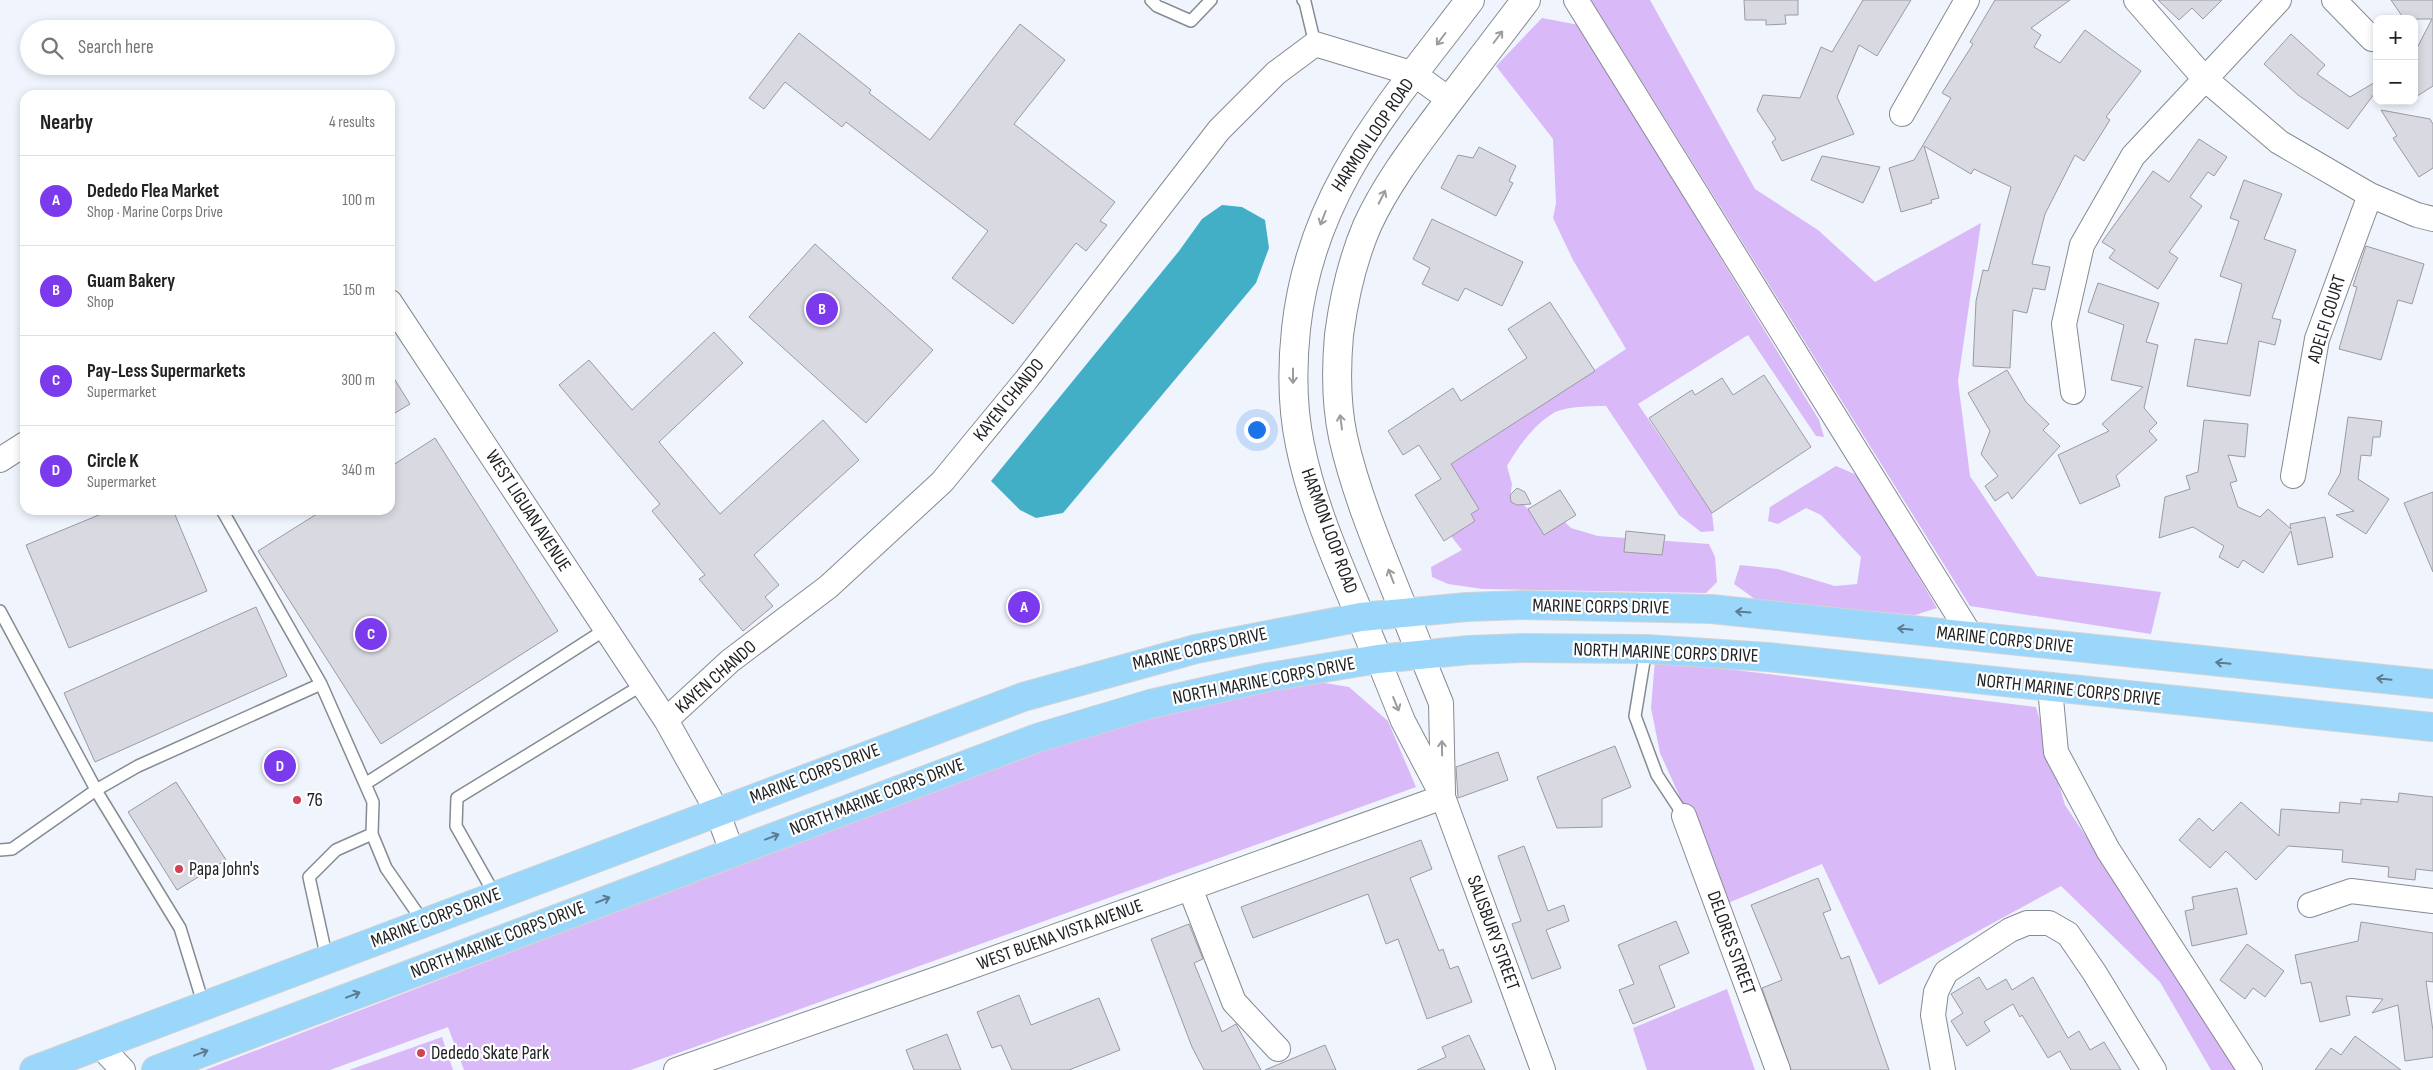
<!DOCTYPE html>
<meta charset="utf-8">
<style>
body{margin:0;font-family:"Sofia Sans Condensed",sans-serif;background:#f6f6f6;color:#222}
.controls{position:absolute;right:15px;top:15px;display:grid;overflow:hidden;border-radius:10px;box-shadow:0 2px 8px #0003}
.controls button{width:45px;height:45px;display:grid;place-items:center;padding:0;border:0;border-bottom:1px solid #e0e0e0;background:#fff;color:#222;font:25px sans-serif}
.you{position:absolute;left:1256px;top:429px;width:18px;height:18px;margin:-12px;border:4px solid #fff;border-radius:50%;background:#1a73e8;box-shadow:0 0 0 8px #1a73e833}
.badge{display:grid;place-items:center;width:32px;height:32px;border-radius:50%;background:#7c3aed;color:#fff;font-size:16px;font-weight:700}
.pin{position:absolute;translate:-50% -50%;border:2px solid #fff;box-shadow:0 1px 5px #0006}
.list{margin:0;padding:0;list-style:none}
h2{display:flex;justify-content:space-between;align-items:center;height:65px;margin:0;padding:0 20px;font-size:21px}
h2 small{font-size:16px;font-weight:400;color:#767676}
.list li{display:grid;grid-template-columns:32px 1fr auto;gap:15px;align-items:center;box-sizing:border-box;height:90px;padding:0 20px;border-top:1px solid #e0e0e0}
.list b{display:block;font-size:19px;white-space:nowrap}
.list p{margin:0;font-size:16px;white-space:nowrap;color:#767676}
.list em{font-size:16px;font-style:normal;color:#767676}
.icon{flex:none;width:28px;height:28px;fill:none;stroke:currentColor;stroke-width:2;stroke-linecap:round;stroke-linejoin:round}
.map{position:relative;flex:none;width:2433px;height:1070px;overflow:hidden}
.search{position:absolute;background:#fff;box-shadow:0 2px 8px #0003;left:20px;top:20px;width:375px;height:55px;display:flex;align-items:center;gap:12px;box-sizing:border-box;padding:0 18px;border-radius:28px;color:#767676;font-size:19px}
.panel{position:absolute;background:#fff;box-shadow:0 2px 8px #0003;left:20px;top:90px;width:375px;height:425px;border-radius:15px}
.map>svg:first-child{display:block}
.green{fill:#dab9f8}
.water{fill:#42afc7}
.building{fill:#d9d9e2;stroke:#9a9aa3}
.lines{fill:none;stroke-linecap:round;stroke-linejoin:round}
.lane-casing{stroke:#868a92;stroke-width:14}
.street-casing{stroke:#868a92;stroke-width:26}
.secondary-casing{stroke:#868a92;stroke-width:30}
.primary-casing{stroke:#d2d3d3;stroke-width:30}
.lane{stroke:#fff;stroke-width:11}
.street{stroke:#fff;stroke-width:24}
.secondary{stroke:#fff;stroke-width:28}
.primary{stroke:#9bd7fb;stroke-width:28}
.oneway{stroke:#9b9c9d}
.oneway2{stroke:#5e7c90}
.poi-dot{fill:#d24255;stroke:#fff;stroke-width:2}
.labels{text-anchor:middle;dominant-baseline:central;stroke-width:4.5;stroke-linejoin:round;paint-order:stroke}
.street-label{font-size:19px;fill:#202225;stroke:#fff}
.poi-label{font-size:19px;fill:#202225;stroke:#fff;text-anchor:start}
</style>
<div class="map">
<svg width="2433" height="1070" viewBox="0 0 2433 1070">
<rect width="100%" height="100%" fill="#f0f5fd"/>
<path class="green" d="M1591 0H1650L1755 189 1818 230 1875 282 1981 223 1958 381 1970 476 2037 576 2161 592 2151 634 1970 606Z
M1542 18 1579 25 1819 420 1824 437 1816 436 1748 335 1638 404 1712 513 1714 531 1701 532 1679 515 1606 406C1592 406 1564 406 1552 414 1533 426 1518 447 1507 466L1512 484 1510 500 1517 505 1523 504 1528 509 1565 522 1571 528 1598 536 1709 544 1715 557 1717 582 1706 593 1483 589 1448 584 1432 577 1431 567 1462 550 1451 536 1475 521 1471 514 1479 509 1450 465 1626 349 1573 260 1553 218 1556 203 1553 139 1496 66Z
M1836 466 1859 476 1937 608 1915 615 1759 602 1734 584 1740 565 1778 569 1835 586 1857 584 1861 557 1821 515 1806 508 1778 524 1768 521 1770 507Z
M1655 660 2036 707 2065 805 2243 1070H2211L2160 982 2061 886 1879 985 1822 864 1728 903 1660 753 1651 708Z
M1295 678 1349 687 1388 721 1416 787 631 1070H464L448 1027 330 1070H205L1028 753Z
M1727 989 1755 1070H1647L1633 1028Z
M442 1037 453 1070H349Z"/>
<path class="water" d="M1222 205 1242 207 1265 220 1269 248 1256 283 1063 513 1036 518 1020 510 991 481 1179 251 1202 219Z"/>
<path class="building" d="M1744 0H1798V15H1785L1786 24 1766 25V20H1745Z
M1863 0H1911L1877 56 1859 45 1837 97 1854 134 1782 161 1772 142 1776 139 1757 110 1763 95 1800 98 1821 47 1832 52Z
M1995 0H2070L2031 28 2041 35 2034 47 2060 63 2085 30 2141 71 2106 117 2110 120 2084 161 2075 155 2045 214 2032 264 2050 267 2045 290 2033 288 2027 313 2013 310 2010 368 1973 366 1976 301 1983 270 1988 271 2011 187 1974 169 1971 174 1924 146 1939 198 1931 200 1932 203 1901 212 1889 168 1914 160 1951 98 1942 93 1973 44 1970 42Z
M2158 0H2222L2203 19 2192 8 2179 20Z
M2391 0H2433V86L2414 98V54L2432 19H2404Z
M1020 24 1065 60 1014 124 1115 202 1100 221 1107 225 1086 251 1076 243 1013 324 952 278 988 231 846 122 842 127 785 82 764 109 749 98 799 33 871 90 869 93 930 140Z
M2291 34 2325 65 2317 74 2350 97 2377 81V90L2348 129 2298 95 2264 64Z
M2381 110 2430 119 2433 124V168L2419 177 2393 138 2397 136Z
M2199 139 2227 157 2214 176 2208 172 2190 197 2202 206 2169 252 2178 258 2158 289 2109 258 2115 250 2102 242 2153 171 2169 182Z
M1479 147 1516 166 1509 181 1513 183 1496 216 1441 188 1458 155 1473 158Z
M1822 156 1880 167 1863 203 1811 180Z
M2244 180 2282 194 2264 239 2296 250 2272 318 2281 320 2275 345 2259 341 2250 396 2187 386 2195 339 2227 344 2242 284 2220 276 2239 221 2230 218Z
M1432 219 1523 262 1502 306 1465 288 1458 301 1422 284 1430 268 1413 259Z
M815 244 933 350 866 423 749 317Z
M2366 246 2424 264 2412 304 2398 300 2381 360 2339 349 2357 287 2353 286Z
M2098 283 2159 303 2146 342 2158 345 2144 408 2157 423 2149 431 2157 440 2116 476 2120 486 2080 504 2058 455 2109 431 2102 424 2143 387 2111 380 2124 325 2088 312Z
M1550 302 1595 371 1451 464 1479 509 1471 514 1475 521 1444 541 1415 495 1441 479 1419 445 1403 455 1388 431 1453 388 1461 401 1527 358 1508 329Z
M714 332 743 363 659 442 720 514 823 420 859 460 754 555 779 585 765 597 773 606 743 631 699 579 705 575 652 511 660 504 559 385 589 360 632 410Z
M2007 370 2026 402 2049 424 2043 430 2060 446 2012 499 2008 492 1995 501 1985 486 1998 476 1981 454 1990 431 1968 393Z
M390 372 410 404 390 416Z
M1764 375 1811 447 1712 513 1649 418 1692 390 1695 395 1722 378 1733 395Z
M2348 417 2382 421 2380 437H2373L2371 456 2361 455 2358 479 2389 499 2366 534 2336 515 2354 511 2328 494 2340 474Z
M2204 420 2248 424 2245 457 2228 455 2237 481 2230 483 2238 507 2260 517 2268 509 2291 529 2290 524 2325 517 2333 557 2298 565 2291 531 2263 573 2243 560 2238 568 2219 557 2224 546 2193 527 2159 538 2165 497 2190 489 2186 476 2198 472Z
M435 438 558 631 381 744 258 551 323 510H390V467Z
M1517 488 1525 492 1531 504 1517 505 1511 502 1510 495Z
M1560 490 1576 515 1544 535 1528 509Z
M2433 492V572L2404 503Z
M111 510H173L207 591 69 648 26 545Z
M1626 531 1665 535 1662 555 1624 552Z
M256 607 287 676 95 762 64 693Z
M1615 746 1631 787 1602 799V827L1557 828 1537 777Z
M1498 752 1508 780 1458 798 1456 767Z
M176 782 226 860 177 890 128 812Z
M2399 793 2433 797V871L2416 869 2415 880 2388 877 2389 867 2342 862 2343 850 2288 846 2256 880 2226 851 2210 868 2179 840 2199 818 2213 831 2241 802 2279 836 2281 809 2339 813 2340 802 2361 804V799L2398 802Z
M1421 840 1432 869 1410 878 1439 951 1443 949 1450 969 1458 966 1472 1002 1427 1019 1398 939 1386 944 1368 894 1253 938 1241 907Z
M1524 846 1548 911 1564 905 1569 921 1546 930 1561 968 1532 979 1512 924 1521 921 1498 856Z
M1818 878 1831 910 1823 913 1841 959 1849 956 1889 1070H1791L1762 988 1782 980 1751 905Z
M2237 888 2247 934 2192 946 2185 911 2194 909 2192 897Z
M1676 921 1689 953 1659 966 1675 1007 1633 1024 1619 990 1634 984 1618 945Z
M2361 922 2433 933V982L2426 981 2433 1031V1057L2405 1061 2398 1005 2372 1013 2383 999 2346 996 2350 1015 2320 1022 2311 982 2301 984 2295 955 2358 941Z
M1189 924 1203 959 1194 963 1222 1032 1236 1024 1261 1070H1204L1192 1047 1151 939Z
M2247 944 2284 971 2265 997 2253 988 2245 999 2220 980Z
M1979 977 1987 990 2006 979 2012 990 2033 977 2068 1038 2079 1031 2090 1050 2104 1042 2121 1070H2071L2060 1051 2048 1058 2022 1015 2020 1017 2013 1004 1984 1022 1990 1031 1967 1046 1951 1021 1963 1013 1951 994Z
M1019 995 1031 1025 1099 998 1120 1050 1069 1070H1012L1001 1045 992 1048 977 1012Z
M947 1034 961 1070H914L906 1050Z
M1469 1035 1485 1070H1417L1446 1057 1442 1047Z
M2355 1036 2401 1070H2315L2331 1048 2341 1055Z
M1325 1045 1336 1070H1265Z"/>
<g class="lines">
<g class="lane-casing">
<path id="lane" d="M1151 0 1157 6 1191 21 1211 0
M1303 0 1305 2 1315 44
M222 510 321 684 373 802 372 834 386 868 424 923
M0 611 100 797 180 928 204 1006
M1646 649 1635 716 1657 775 1684 816
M365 784 606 629
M0 850 12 849 96 790 138 766 321 684
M495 895 456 826 457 798 642 685
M327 959 309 877 336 850 372 834"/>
</g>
<g class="street-casing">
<path id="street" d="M1576 0 1971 636
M2136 0 2204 78 2279 142 2370 195 2417 215 2433 219
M2334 0 2372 39
M1902 114 1967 0
M390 302 666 720
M2073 392 2064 324 2082 245 2133 156 2279 0
M0 460 25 444
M2293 476 2317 339 2370 195
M1421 654 1441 703 1443 792
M1378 659 1403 721 1443 797 1543 1070
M2050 688 2056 752 2108 850 2250 1070
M1684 816 1778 1070
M732 852 717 811 666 720 730 661 828 587 942 482 1026 380 1219 130 1276 73 1315 44 1414 74 1450 100
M1190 888 1234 1002 1278 1049
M2310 905 2351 891 2433 901
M99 1045 123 1070
M676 1070 945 976 1443 797
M1943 1070 1933 1015 1936 992 1946 972 2010 930 2027 923H2049L2068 934 2094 972 2154 1070"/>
</g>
<g class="secondary-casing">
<path id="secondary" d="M1421 654C1395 585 1359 509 1343 437 1336 404 1336 368 1339 335 1344 297 1352 261 1367 226 1387 182 1417 144 1446 105 1473 70 1499 35 1526 0
M1378 659C1350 589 1315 519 1300 445 1292 407 1292 367 1296 329 1311 190 1390 106 1470 0"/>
</g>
<g class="primary-casing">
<path id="primary" d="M34 1070 1023 697 1196 649 1361 617 1467 607 1523 605 1711 609 2433 684
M156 1070 1037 738 1150 704 1269 677 1378 659 1469 650 1524 648 1646 649 1767 657 2433 727"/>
</g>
<use href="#lane" class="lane"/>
<use href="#street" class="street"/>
<use href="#secondary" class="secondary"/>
<use href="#primary" class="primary"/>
</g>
<defs><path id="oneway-shaft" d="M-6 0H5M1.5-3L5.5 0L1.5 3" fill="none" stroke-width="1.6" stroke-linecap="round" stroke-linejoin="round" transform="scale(1.25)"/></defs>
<g class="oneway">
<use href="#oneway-shaft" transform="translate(1498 37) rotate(-53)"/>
<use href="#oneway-shaft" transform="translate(1441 39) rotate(127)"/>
<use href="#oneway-shaft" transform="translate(1382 197) rotate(-63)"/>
<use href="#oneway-shaft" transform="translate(1323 218) rotate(111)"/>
<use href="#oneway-shaft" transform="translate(1293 376) rotate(90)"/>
<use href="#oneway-shaft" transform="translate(1341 422) rotate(-98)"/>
<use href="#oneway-shaft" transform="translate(1391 576) rotate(-111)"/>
<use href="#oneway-shaft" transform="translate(1396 704) rotate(68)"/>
<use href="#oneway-shaft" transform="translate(1442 748) rotate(-91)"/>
</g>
<g class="oneway2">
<use href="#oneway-shaft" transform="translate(1743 612) rotate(-176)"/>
<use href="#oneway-shaft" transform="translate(1905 629) rotate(-174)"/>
<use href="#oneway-shaft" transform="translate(2223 663) rotate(-174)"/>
<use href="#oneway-shaft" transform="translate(2384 679) rotate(-174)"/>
<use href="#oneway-shaft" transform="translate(772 837) rotate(-21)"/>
<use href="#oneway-shaft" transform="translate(603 900) rotate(-21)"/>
<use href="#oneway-shaft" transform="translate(353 995) rotate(-21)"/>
<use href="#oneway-shaft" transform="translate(201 1053) rotate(-21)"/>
</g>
<g class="poi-dot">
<circle cx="297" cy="800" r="5"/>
<circle cx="179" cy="869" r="5"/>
<circle cx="421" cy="1053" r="5"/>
</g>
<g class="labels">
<g class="street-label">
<text transform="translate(1373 135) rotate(-56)">HARMON LOOP ROAD</text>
<text transform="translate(2327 319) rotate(-73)">ADELFI COURT</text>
<text transform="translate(1009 400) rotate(-51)">KAYEN CHANDO</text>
<text transform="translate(528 511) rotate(57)">WEST LIGUAN AVENUE</text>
<text transform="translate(1329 531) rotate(70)">HARMON LOOP ROAD</text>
<text transform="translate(1601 607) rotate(1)">MARINE CORPS DRIVE</text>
<text transform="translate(2005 640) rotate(6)">MARINE CORPS DRIVE</text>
<text transform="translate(1200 649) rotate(-13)">MARINE CORPS DRIVE</text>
<text transform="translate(1666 653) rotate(2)">NORTH MARINE CORPS DRIVE</text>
<text transform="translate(716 677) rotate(-41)">KAYEN CHANDO</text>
<text transform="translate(1264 681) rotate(-11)">NORTH MARINE CORPS DRIVE</text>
<text transform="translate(2069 690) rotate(6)">NORTH MARINE CORPS DRIVE</text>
<text transform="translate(815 774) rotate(-21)">MARINE CORPS DRIVE</text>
<text transform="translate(877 797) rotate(-21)">NORTH MARINE CORPS DRIVE</text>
<text transform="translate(436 918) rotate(-21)">MARINE CORPS DRIVE</text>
<text transform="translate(1493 933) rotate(70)">SALISBURY STREET</text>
<text transform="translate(1060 935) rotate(-20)">WEST BUENA VISTA AVENUE</text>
<text transform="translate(498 940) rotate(-21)">NORTH MARINE CORPS DRIVE</text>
<text transform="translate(1731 943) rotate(70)">DELORES STREET</text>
</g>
<g class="poi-label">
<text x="307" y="800">76</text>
<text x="189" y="869">Papa John's</text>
<text x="431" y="1053">Dededo Skate Park</text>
</g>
</g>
</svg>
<div class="controls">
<button>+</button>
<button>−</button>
</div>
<div class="you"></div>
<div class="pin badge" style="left:1024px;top:607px">A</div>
<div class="pin badge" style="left:822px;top:309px">B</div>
<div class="pin badge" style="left:371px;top:634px">C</div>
<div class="pin badge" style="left:280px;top:766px">D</div>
<div class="search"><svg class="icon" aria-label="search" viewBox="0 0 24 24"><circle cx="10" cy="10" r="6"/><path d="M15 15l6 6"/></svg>Search here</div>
<section class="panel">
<h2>Nearby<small>4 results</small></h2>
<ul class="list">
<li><span class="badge">A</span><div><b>Dededo Flea Market</b><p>Shop · Marine Corps Drive</p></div><em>100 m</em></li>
<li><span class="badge">B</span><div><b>Guam Bakery</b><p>Shop</p></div><em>150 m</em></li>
<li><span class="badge">C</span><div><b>Pay-Less Supermarkets</b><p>Supermarket</p></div><em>300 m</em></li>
<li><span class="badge">D</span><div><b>Circle K</b><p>Supermarket</p></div><em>340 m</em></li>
</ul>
</section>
</div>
